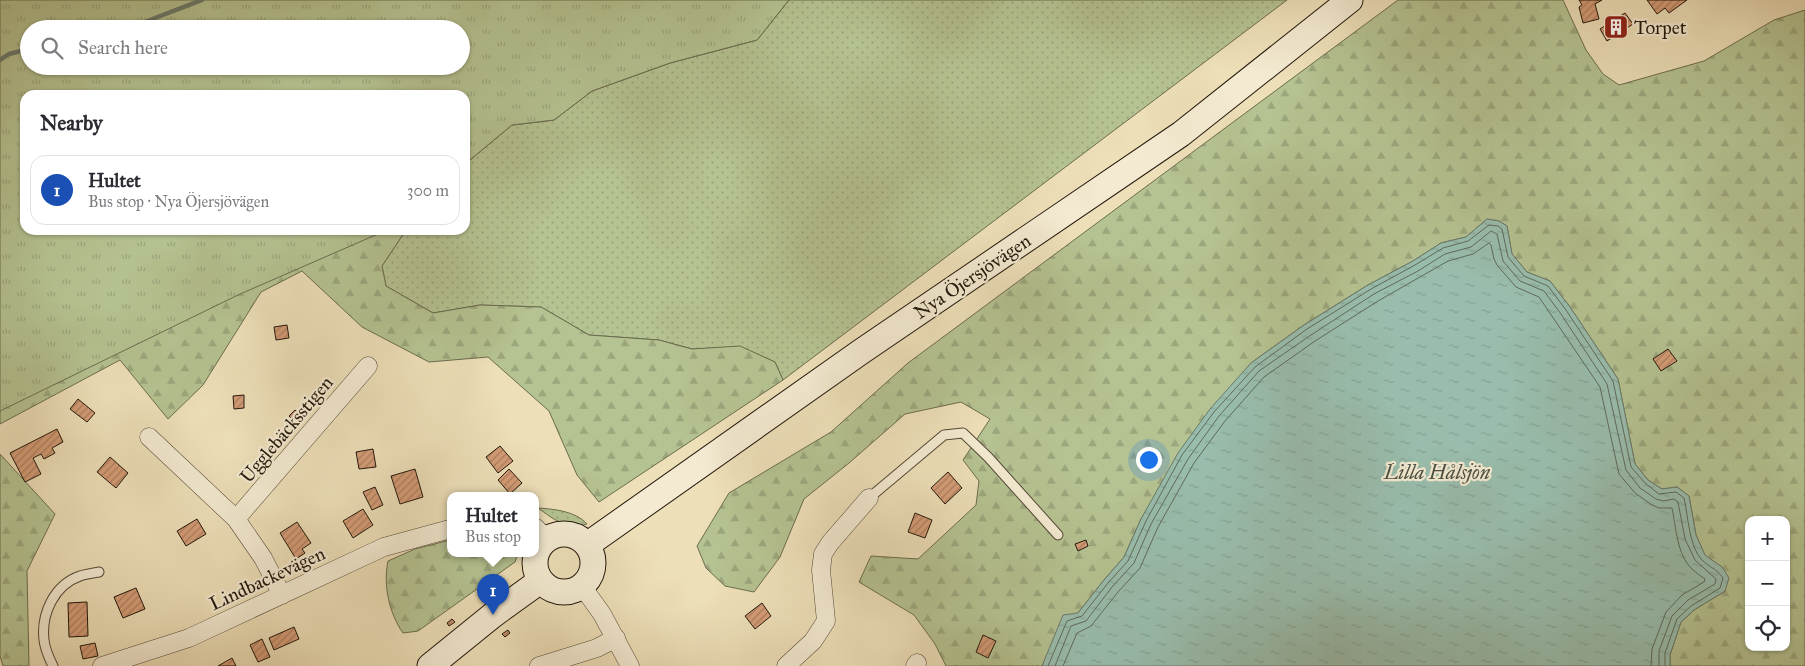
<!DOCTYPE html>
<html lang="en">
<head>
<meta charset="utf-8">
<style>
  body { margin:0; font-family:"IM FELL Great Primer",serif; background:#f2f2f3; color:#2b2b33 }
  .controls { position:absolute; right:15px; bottom:15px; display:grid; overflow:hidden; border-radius:10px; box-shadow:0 1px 4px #0004 }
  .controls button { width:45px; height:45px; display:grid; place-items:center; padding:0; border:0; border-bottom:1px solid #e1e1e2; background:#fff; color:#2b2b33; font:25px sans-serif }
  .you { position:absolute; left:1148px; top:459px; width:18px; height:18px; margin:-12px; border:4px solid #fff; border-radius:50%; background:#1a73e8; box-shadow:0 0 0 8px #1a73e833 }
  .badge { display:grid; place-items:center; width:32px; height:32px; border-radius:50%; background:#2563eb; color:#fff; font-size:16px; font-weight:700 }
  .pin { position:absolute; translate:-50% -41px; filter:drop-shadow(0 1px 2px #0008) }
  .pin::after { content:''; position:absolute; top:26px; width:18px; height:15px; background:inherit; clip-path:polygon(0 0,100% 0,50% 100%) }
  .popup { position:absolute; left:447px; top:492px; width:92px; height:65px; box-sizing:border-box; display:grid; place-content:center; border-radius:10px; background:#fff; filter:drop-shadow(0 1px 4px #0005); font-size:16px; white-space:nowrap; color:#7c7c81 }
  .popup b { font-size:19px; color:#2b2b33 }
  .popup::after { content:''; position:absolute; left:50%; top:100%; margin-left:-10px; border:10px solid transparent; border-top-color:#fff }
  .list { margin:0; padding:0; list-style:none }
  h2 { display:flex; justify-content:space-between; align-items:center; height:65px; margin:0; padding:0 20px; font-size:21px }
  h2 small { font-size:16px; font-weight:400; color:#7c7c81 }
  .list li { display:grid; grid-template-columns:32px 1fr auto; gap:15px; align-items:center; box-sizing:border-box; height:70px; margin:0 10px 10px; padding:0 10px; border:1px solid #e1e1e2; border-radius:15px }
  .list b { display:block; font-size:19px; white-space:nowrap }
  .list p { margin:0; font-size:16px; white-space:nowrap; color:#7c7c81 }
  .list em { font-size:16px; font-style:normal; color:#7c7c81 }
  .icon { flex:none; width:28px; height:28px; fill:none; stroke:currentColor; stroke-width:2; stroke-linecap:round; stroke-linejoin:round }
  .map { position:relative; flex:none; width:1805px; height:666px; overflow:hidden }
  .search { position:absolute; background:#fff; box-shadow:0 1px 4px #0004; left:20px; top:20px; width:450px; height:55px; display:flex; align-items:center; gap:12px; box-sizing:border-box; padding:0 18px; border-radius:28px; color:#7c7c81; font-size:19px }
  .panel { position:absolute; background:#fff; box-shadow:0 1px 4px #0004; left:20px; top:90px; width:450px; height:145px; border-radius:15px }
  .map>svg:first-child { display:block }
</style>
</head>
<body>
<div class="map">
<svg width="1805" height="666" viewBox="0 0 1805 666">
  <defs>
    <pattern id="grass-dots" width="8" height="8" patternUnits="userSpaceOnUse" patternTransform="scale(1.25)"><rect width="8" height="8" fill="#b5c291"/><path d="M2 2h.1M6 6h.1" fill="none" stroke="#9ba67c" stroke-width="1.8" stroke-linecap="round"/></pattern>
    <pattern id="forest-firs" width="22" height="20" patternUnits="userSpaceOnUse" patternTransform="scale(1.25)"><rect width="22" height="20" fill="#b5c291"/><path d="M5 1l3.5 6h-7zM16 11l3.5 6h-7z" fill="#9ba67c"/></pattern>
    <pattern id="park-tufts" width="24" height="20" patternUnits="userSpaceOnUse" patternTransform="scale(1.25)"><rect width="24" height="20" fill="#b5c291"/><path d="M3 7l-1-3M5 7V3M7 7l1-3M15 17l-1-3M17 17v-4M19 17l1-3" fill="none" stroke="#9ba67c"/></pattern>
    <pattern id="water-ripples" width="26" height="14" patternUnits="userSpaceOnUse" patternTransform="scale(1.25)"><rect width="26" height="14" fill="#99bdad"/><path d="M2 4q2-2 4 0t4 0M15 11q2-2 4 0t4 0" fill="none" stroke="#84a294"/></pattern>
    <pattern id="building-hatch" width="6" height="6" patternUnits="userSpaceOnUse" patternTransform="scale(1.25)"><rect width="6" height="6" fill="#d49c76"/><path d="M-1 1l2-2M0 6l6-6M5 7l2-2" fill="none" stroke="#ac7e5f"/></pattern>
  </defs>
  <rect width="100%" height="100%" fill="#eddfb8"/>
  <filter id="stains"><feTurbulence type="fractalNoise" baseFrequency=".004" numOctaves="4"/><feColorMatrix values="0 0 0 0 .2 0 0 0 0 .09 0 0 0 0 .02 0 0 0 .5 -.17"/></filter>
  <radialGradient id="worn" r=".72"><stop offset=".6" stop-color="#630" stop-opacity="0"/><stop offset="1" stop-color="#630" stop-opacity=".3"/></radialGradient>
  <path fill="url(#grass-dots)" stroke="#6b6c4e" d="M789 0H1287L783 380 775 362 740 347 692 349 659 340 589 335 541 307 480 305 433 313 386 286 382 266 406 230H465V164L512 125 554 120 592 91 670 63 757 40Z
    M538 508C553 509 576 511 587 524 567 530 553 519 538 508Z"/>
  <path fill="url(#forest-firs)" stroke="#6b6c4e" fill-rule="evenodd" d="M0 0H789L757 40 670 63 592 91 554 120 512 125 465 164V95H25V230H406L382 266 386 286 433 313 480 305 541 307 589 335 659 340 692 349 740 346 775 362 783 380 599 502 577 475 549 411 488 357 429 362 362 327 302 271 261 292 203 385 168 419 120 360 0 424ZM29 29H461V66H29Z
    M1398 0H1563L1586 50 1603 74 1619 85 1704 61 1774 20 1805 10V666H1670V655L1681 622 1694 610 1725 591 1722 567 1705 556 1696 535 1689 496 1677 487 1662 489 1648 480 1635 464 1618 379 1570 307 1550 281 1527 272 1512 254 1507 226 1499 221 1487 219 1466 237 1441 243 1413 261 1368 285 1304 325 1251 363 1159 489 1141 519 1124 557 1104 580 1051 647 1042 666H946L935 644 914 615 859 582 871 556 918 559 976 505 979 481 963 460 990 419 961 402 905 414 849 463 804 499 780 557 754 592 725 586 706 568 697 546 729 493 831 432 908 363ZM1749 520H1786V647H1749Z
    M0 454 55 514 27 571 29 666H3L0 656Z
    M450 540V554H518L515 562 418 631 403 633C389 613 383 585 388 561L415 549Z"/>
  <path fill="url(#park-tufts)" stroke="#6b6c4e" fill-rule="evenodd" d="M0 0H789L757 40 670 63 592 91 554 120 512 125 465 164V95H25V230H387L238 295 0 411ZM29 29H461V66H29Z"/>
  <path fill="url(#water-ripples)" stroke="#697a6c" d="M1487 219 1499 221 1507 226 1512 254 1527 272 1550 281 1570 307 1618 379 1635 464 1648 480 1662 489 1677 487 1689 496 1696 535 1705 555 1722 567 1729 578 1725 591 1694 610 1681 622 1670 655V666H1042L1063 615 1078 613 1104 580 1124 557 1141 519 1178 453 1210 409 1251 363 1304 325 1368 285 1413 261 1441 243 1466 237Z"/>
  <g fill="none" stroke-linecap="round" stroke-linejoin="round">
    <path stroke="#5d6a5c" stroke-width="1" d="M1048 666 1067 621 1082 616 1108 583 1128 561 1146 521 1182 455 1214 412 1255 367 1307 329 1371 289 1415 265 1443 248 1468 241 1489 225 1498 226 1502 229 1508 257 1524 276 1548 286 1566 310 1613 381 1631 467 1645 483 1659 494 1676 492 1684 498C1688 515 1689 547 1702 560 1709 567 1717 569 1723 578L1720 588 1691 606 1677 619 1665 653V666
      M1055 666 1071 626 1086 621 1112 587 1134 563 1151 524 1188 459 1219 416 1259 371 1311 335 1374 294 1418 271 1445 254 1471 247 1491 231 1497 234 1503 261 1520 281 1544 291 1561 314 1607 384 1626 470 1640 488 1656 499 1663 501 1674 499 1678 502 1685 539 1695 560 1716 579 1715 584 1688 600 1672 616 1659 651V666
      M1063 666 1077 633 1091 626 1118 592 1140 568 1158 527 1194 463 1225 421 1264 377 1315 341 1378 301 1448 261 1473 254 1489 243 1491 245 1494 259 1497 265 1516 287 1539 297 1600 387 1619 474 1635 493 1652 505 1659 508H1672C1676 527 1677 555 1692 569 1696 573 1701 576 1705 579L1704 582 1682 595 1666 612 1652 649 1651 666"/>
    <path stroke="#697a6c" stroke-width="4.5" d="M118 29 137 25 202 0
      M0 60 9 54 29 49"/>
  </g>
  <path fill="url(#building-hatch)" stroke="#21160b" d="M1579 0H1602L1595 4 1599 19 1583 23 1579 7 1582 5Z
    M1647 0H1687L1669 13 1665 8 1657 14Z
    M1625 13 1633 24 1607 41 1600 29Z
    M287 325 289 338 276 340 274 327Z
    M1668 349 1677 361 1661 371 1653 359Z
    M244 395V408L234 409 233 396Z
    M78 399 95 413 87 422 70 409Z
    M295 410 304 418 298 425 289 416Z
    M57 429 63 442 52 448 55 453 44 459 41 454 33 458 41 474 25 482 10 453Z
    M500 446 513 461 498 473 486 457Z
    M373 449 376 467 359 469 356 452Z
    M110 457 128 473 116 488 97 472Z
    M415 469 423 497 400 504 391 476Z
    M509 469 522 483 510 494 498 480Z
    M948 472 962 488 945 504 931 488Z
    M375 487 383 505 372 510 363 492Z
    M363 509 373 525 353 538 343 521Z
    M915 513 932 520 925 538 908 532Z
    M197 519 206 534 186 546 177 531Z
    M297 522 311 543 302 549 305 553 296 559 280 533Z
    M1086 540 1088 546 1078 551 1075 544Z
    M136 588 145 609 123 618 114 597Z
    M87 602 88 636 69 637 68 603Z
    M762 603 771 616 755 629 745 616Z
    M452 619 455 622 449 626 447 623Z
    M294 627 299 639 274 650 269 638Z
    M508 630 510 633 505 637 502 634Z
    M983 635 996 641 988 658 976 652Z
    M262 639 270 657 258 662 250 645Z
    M95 643 98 656 83 659 80 646Z
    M232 658 236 666H218Z"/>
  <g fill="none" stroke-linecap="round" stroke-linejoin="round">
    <defs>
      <path id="lane" d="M869 498 944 435 963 433 988 457 1058 535
        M53 666C49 658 45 649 44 640 41 614 54 585 80 576 86 574 93 573 99 572"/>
      <path id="street" d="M149 437 236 519 263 558 282 595
        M236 519 368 366
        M536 528 546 539
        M582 586 602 614 630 666
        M102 666 189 638 384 547 450 529
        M539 666 597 648 616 638
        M786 666 813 641 826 621 821 570 823 554 830 543 869 498
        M915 666 917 663"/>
      <path id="secondary" d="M535 563a29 29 0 1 1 58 0a29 29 0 1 1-58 0Z
        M587 545 862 351 1181 134 1350 0
        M430 666 493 615 540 581"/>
    </defs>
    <use href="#lane" stroke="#544836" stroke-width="11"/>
    <use href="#street" stroke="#544836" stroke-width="19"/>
    <use href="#secondary" stroke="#21160b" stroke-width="27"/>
    <use href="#lane" stroke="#f3ead1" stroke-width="9"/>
    <use href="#street" stroke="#f3ead1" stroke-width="18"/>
    <use href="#secondary" stroke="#f3ead1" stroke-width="25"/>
  </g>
  <defs>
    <symbol id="building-square" viewBox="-11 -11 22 22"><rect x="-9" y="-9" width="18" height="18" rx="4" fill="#8f2418" stroke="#f3ead1"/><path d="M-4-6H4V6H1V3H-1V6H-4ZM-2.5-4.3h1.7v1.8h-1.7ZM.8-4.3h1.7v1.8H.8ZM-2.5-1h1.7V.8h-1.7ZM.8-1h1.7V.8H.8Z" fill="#fff"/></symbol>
  </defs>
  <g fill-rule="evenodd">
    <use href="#building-square" x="1602" y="13" width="28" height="28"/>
  </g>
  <g text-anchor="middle" stroke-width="4.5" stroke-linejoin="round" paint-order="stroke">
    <g font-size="19" fill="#21160b" stroke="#f3ead1" text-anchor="start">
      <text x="1634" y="34">Torpet</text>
    </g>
    <g font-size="19" fill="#21160b" stroke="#f3ead1">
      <text transform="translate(972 276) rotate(-34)" y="7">Nya Öjersjövägen</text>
      <text transform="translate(286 429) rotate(-50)" y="7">Ugglebäcksstigen</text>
      <text transform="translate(267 578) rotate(-25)" y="7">Lindbackevägen</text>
    </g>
    <g font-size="20" font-style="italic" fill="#4b5044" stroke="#f3ead1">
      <text x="1437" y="479">Lilla Hålsjön</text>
    </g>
  </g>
  <rect width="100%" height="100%" filter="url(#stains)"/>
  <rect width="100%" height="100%" fill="url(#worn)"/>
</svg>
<div class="controls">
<button>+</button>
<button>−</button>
<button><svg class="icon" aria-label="locate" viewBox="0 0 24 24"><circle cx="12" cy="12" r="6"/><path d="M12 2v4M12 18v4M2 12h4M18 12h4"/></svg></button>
</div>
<div class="you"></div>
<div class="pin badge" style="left:493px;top:615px;background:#1a4fb4">1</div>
<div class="popup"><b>Hultet</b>Bus stop</div>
<div class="search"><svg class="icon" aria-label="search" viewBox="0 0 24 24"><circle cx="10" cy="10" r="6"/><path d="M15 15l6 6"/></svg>Search here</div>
<section class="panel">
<h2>Nearby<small></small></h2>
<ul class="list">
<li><span class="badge" style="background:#1a4fb4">1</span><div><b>Hultet</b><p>Bus stop · Nya Öjersjövägen</p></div><em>300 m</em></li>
</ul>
</section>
</div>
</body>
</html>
